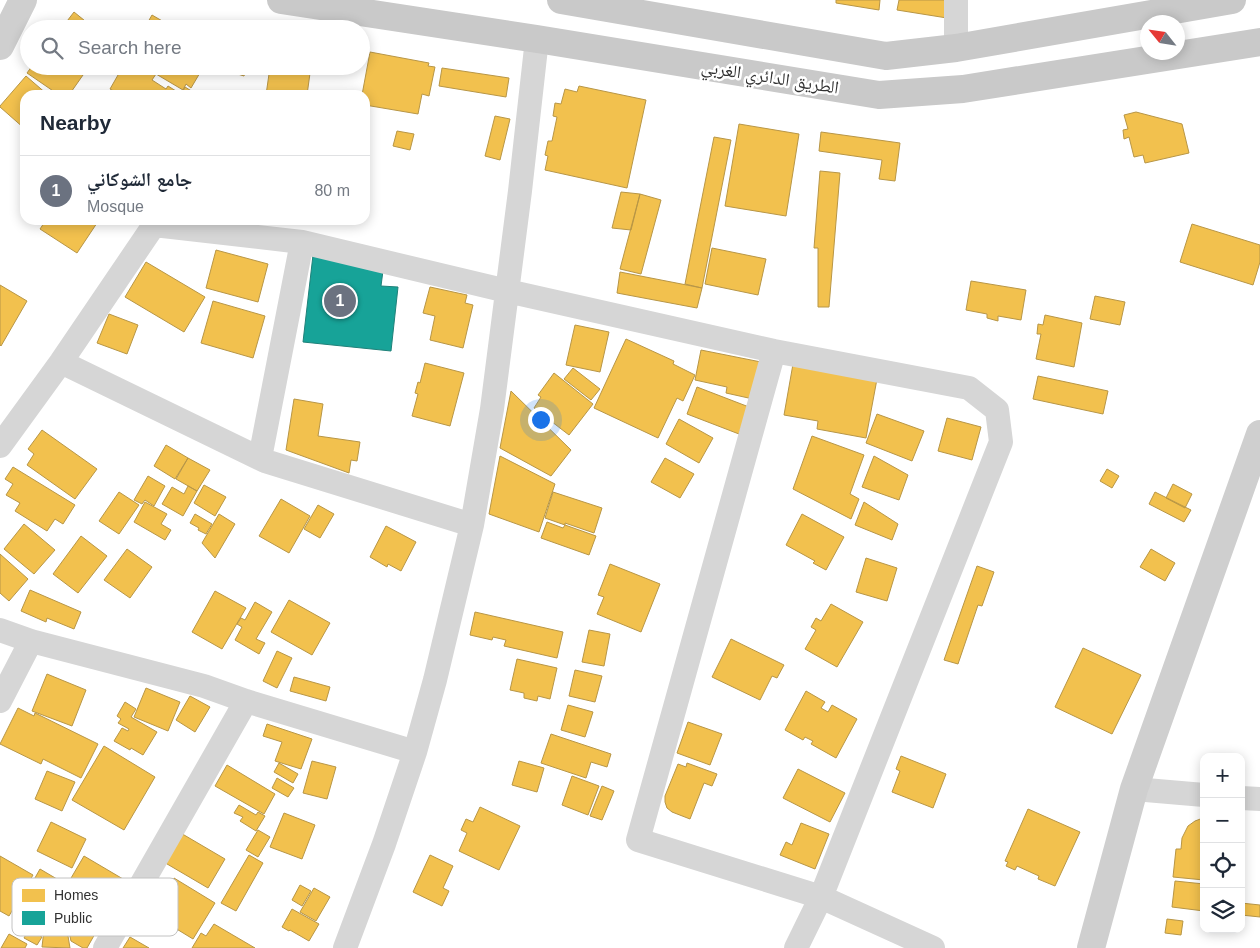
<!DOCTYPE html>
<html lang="en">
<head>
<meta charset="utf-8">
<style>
  body { margin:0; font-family:Arial,"Noto Naskh Arabic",sans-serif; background:#f6f6f7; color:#1f2937 }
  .controls { position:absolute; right:15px; bottom:15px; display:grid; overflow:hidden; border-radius:10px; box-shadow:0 2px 12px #0003 }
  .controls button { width:45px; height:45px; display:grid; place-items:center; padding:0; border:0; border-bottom:1px solid #e0e1e3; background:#fff; color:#1f2937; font:25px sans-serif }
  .compass { position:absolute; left:1140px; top:15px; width:45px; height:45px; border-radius:50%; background:#fff; box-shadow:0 2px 12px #0003; rotate:300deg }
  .you { position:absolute; left:540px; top:419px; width:18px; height:18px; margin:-12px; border:4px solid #fff; border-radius:50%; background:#1a73e8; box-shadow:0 0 0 8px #1a73e833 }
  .badge { display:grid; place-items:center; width:32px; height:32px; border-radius:50%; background:#7a7a7a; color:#fff; font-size:16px; font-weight:700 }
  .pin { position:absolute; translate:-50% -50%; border:2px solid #fff; box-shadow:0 1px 5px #0006 }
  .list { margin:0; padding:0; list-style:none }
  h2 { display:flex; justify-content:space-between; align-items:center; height:65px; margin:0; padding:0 20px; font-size:21px }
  h2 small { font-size:16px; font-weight:400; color:#747a83 }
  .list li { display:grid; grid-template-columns:32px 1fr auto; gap:15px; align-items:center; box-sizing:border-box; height:70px; padding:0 20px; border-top:1px solid #e0e1e3 }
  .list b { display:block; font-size:19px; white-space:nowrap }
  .list p { margin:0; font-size:16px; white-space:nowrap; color:#747a83 }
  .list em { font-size:16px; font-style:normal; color:#747a83 }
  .icon { flex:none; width:28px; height:28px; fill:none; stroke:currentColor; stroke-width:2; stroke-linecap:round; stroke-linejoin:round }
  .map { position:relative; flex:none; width:1260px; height:948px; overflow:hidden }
  .search { position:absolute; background:#fff; box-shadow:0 2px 12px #0003; left:20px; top:20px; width:350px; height:55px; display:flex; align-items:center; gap:12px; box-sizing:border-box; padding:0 18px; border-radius:28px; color:#747a83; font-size:19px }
  .panel { position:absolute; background:#fff; box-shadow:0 2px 12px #0003; left:20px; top:90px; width:350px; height:135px; border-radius:15px }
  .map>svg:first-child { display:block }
</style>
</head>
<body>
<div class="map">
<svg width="1260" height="948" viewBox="0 0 1260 948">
  <rect width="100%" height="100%" fill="#fff"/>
  <path fill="#f2c14e" stroke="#b89646" d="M836 0H880L879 10 836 3Z
    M899 0H946L947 18 897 10Z
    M74 12 95 29H61Z
    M152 15 176 29H144Z
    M370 52 429 63 428 66 435 67 429 96 422 94 418 114 365 105V95H362Z
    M32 66H71L83 75 69 95H59L27 73Z
    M122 66H204L191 88 186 84 183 90 156 74 152 80 166 89 168 86 176 91 174 95H121L110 89 118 75 117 74Z
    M226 66H247L244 76 225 70Z
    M267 66H311L307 95H266L269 74 266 73Z
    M442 68 509 78 506 97 439 86Z
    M26 76 48 95H25V129L0 107V106Z
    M579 86 646 100 627 188 545 170 548 156 545 155 548 141H552L557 117 553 116 555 103 561 104 565 89 577 92Z
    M185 87 198 95H181Z
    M1136 112 1182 124 1189 153 1145 163 1143 155 1134 157 1129 137 1124 139 1123 130 1128 129 1124 115Z
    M495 116 510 119 500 160 485 156Z
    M739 124 799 134 786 216 725 206Z
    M397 131 414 134 410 150 393 146Z
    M821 132 900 143 895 181 879 179 882 160 819 151Z
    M714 137 731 140 702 288 685 284Z
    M820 171 840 173 829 307H818V248H814Z
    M621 192 640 194 631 230 612 228Z
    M640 194 661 200 641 274 620 269Z
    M46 220H99L77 253 40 229Z
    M1192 224 1260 245V262L1253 285 1180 262Z
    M712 248 766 259 758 295 705 284Z
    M216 250 268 264 258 302 206 288Z
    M146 262 205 297 184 332 125 297Z
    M620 272 702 288 697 308 617 293Z
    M971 281 1026 290 1021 320 998 316V321L987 318V314L966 310Z
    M0 285 27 301 1 346 0 345Z
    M430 287 467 295 465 303 473 305 463 348 430 340 435 316 423 313Z
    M1095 296 1125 302 1120 325 1090 319Z
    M213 301 265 316 253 358 201 343Z
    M109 314 138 325 127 354 97 343Z
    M1045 315 1082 323 1074 367 1036 359 1041 334H1037L1038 324 1043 325Z
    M575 325 609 332 600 372 566 365Z
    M626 339 674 361 673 364 695 375 683 401 677 398 658 438 594 408Z
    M701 350 761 362 753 399 726 393 727 387 695 380Z
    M425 363 464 373 450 426 412 416 418 394 415 393 418 382 420 383Z
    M793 364 877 379 866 438 817 429 818 421 784 415Z
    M573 368 600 389 591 400 564 379Z
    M554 373 593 404 569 435 534 408 541 397 538 395Z
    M1038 376 1108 391 1103 414 1033 399Z
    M697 387 749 407 739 434 687 414Z
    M511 391 571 450 551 476 500 448Z
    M294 399 323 404 318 436 360 442 357 461 351 460 349 473 286 450Z
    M877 414 924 431 912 461 866 443Z
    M947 418 981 427 972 460 938 451Z
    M679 419 713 438 699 463 666 444Z
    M42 430 97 469 75 499 27 465 34 454 28 449Z
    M812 436 864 455 850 494 859 499 851 519 793 489Z
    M166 445 188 458 175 479 154 466Z
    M500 456 555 484 539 532 489 514Z
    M874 456 908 475 899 500 862 487Z
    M188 458 210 470 197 491 176 479Z
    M665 458 694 474 680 498 651 482Z
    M13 467 75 505 63 524 55 519 47 531 15 511 20 503 6 495 13 484 5 479Z
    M1107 469 1119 476 1112 488 1100 481Z
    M148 476 165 486 154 506 145 500 142 504 134 500Z
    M1173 484 1192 494 1185 508 1166 498Z
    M204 485 226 497 215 516 194 503Z
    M188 486 197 491 183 516 162 504 172 487 184 494Z
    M119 492 139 505 119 534 99 521Z
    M553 492 602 508 594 533 565 523V525L545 518Z
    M1155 492 1191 510 1184 522 1149 504Z
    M281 499 310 516 289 553 259 536Z
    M145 502 167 514 161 524 171 530 165 540 134 522Z
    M864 502 898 524 892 540 855 525Z
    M318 505 334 514 320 538 304 529Z
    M195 514 212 524 206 534 198 530 199 528 190 523Z
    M219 514 235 524 215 558 202 543Z
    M802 514 844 537 826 570 813 563 815 561 786 545Z
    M547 522 563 528 565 525 596 536 589 555 541 538Z
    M24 524 55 550 34 574 4 549Z
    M386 526 416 542 401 571 388 564 387 567 370 557Z
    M81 536 107 556 78 593 53 574Z
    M127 549 152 567 130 598 104 580Z
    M1151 549 1175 563 1165 581 1140 567Z
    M0 554 28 579 9 601 0 593Z
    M866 558 897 568 887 601 856 592Z
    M610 564 660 584 641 632 597 614 604 597 598 595Z
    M977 566 994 572 982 606 978 605 958 664 944 660Z
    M30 590 81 612 74 629 47 618 46 622 21 611Z
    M215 591 246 608 222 649 192 632Z
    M289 600 330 623 312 655 271 632Z
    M255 602 272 612 256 639 265 643 259 654 235 640 242 627 237 624 241 618 245 620Z
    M831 604 863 622 837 667 805 649 816 630 811 627 816 618 821 621Z
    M475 612 563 632 557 658 504 646 506 640 493 637 492 640 470 635Z
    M589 630 610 634 604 666 582 662Z
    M731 639 784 665 777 678 772 676 760 700 712 677Z
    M1083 648 1141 675 1112 734 1055 707Z
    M277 651 292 658 277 688 263 681Z
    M517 659 557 668 550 699 538 696 537 701 524 698V693L510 690Z
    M575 670 602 676 595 702 569 696Z
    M47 674 86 690 72 726 32 711Z
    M294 677 330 687 326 701 290 691Z
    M146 688 180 702 168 731 134 717Z
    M806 691 825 702 821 708 828 712 832 705 857 719 836 758 811 744 813 741 805 737 803 740 785 730Z
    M190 696 210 707 195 732 176 720Z
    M125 702 136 709 131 717 157 732 143 755 131 748 130 750 114 741 122 728 128 731 129 729 118 723 121 719 117 716Z
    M568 705 593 712 585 737 561 730Z
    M18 708 34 716 35 713 98 744 81 778 43 759 41 764 0 744Z
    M688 722 722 734 710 765 677 753Z
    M267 724 312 739 301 769 275 761 282 742 263 736Z
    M551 734 611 754 607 767 591 762 586 778 541 763Z
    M104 746 155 777 124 830 72 800Z
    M901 756 946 774 933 808 892 792 900 771 896 769Z
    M312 761 336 767 327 799 303 793Z
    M519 761 544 768 537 792 512 785Z
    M279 763 298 774 293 783 274 772Z
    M687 763 717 774 712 786 704 783 690 819 672 812 667 808 665 802V796L678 764 686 767Z
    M227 765 275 794 264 814 215 786Z
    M798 769 845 793 830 822 783 798Z
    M47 771 75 782 62 811 35 799Z
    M572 776 599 786 588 815 562 805Z
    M277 778 294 788 288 797 272 788Z
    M602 786 614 791 602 820 590 816Z
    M239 805 256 815 258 812 265 816 256 831 240 821 243 817 234 813Z
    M480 807 520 826 499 870 459 851 467 833 461 830 466 819 473 822Z
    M1028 809 1080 832 1055 886 1038 879 1039 876 1017 866 1015 870 1006 866 1008 862 1005 861Z
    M284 813 315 825 302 859 270 847Z
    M1203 818H1204V880L1173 877 1176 849H1181L1182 838 1188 826 1195 821Z
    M51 822 86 839 72 868 37 851Z
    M801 823 829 834 815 869 780 855 786 842 792 845Z
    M258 830 270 837 258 857 246 850Z
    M179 832 225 859 208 888 162 861Z
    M249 855 263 863 236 911 221 903Z
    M430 855 453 866 443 888 449 891 442 906 413 892Z
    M0 856 33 875 9 916 0 911Z
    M84 856 123 879 104 913 64 890Z
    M40 869 62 882 49 904 27 892Z
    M174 878 215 903 193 939 152 914Z
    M1175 881 1204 884V911L1172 907Z
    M300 885 311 891 302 906 292 900Z
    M314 888 330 897 316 921 300 912Z
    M70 896 105 916 87 948H83L71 941 65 915 67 911 63 909Z
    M1241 903 1260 905V917L1241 915Z
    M292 909 319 924 309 941 290 930 289 931 282 927Z
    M1167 919 1183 921 1181 935 1165 933Z
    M45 921 66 924 70 948 42 947Z
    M214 924 255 948H192L201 933 206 936Z
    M29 929 42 937 37 945 24 938Z
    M9 934 27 944 25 948H1Z
    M130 937 149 948H123Z"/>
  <path fill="#17a398" stroke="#1f8179" d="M313 255 384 263 381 286 398 287 391 351 303 342Z"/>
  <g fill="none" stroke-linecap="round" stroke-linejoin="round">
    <path stroke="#d6d6d6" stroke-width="24" d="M956 0V48
      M774 351 638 840 821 897 933 948
      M61 362 265 461 472 525
      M0 446 61 362 154 225 302 242 507 291 774 351 969 388 997 410 1001 442 821 897 796 948
      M260 458 302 242
      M0 630 31 641 204 686 246 701 415 752
      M0 701 31 641
      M1134 789 1204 795
      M1241 798 1260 799
      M105 948 246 701
      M345 948 384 844 415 752 435 680 472 525 492 409 520 191 537 39"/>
    <path stroke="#cfcfcf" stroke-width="28" d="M0 46 23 0
      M1091 948 1134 789 1260 434"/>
    <path stroke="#c9c9c9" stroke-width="28" d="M281 0 537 39 879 95 963 89 1260 42
      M561 0 886 56 956 48 1232 0"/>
  </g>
  <g text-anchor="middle" stroke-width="5" stroke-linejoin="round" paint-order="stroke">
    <g font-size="18" fill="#323232" stroke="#fff">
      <text transform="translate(770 77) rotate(9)" y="6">الطريق الدائري الغربي</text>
    </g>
  </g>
  <rect x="12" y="878" width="166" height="58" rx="8" fill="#fff" stroke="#c2c2c2" stroke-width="1"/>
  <rect x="22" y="889" width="23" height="13" fill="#f2c14e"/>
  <rect x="22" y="911" width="23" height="14" fill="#17a398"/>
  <g font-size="14" fill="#323232">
    <text x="54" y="900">Homes</text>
    <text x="54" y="923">Public</text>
  </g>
</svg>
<div class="controls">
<button>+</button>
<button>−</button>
<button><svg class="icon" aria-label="locate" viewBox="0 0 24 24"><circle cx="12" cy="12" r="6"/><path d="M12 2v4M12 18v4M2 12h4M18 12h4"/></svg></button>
<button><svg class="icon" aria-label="layers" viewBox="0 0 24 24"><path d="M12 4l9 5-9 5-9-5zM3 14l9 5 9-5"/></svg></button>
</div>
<svg class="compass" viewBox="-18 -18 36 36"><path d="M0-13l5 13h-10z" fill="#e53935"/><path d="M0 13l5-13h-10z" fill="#747a83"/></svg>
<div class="you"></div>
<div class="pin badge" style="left:340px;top:301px;background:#6b7280">1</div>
<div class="search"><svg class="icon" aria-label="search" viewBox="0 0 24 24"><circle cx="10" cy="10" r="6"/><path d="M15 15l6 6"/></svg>Search here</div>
<section class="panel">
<h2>Nearby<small></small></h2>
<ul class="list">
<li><span class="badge" style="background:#6b7280">1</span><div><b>جامع الشوكاني</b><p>Mosque</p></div><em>80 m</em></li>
</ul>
</section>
</div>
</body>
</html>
